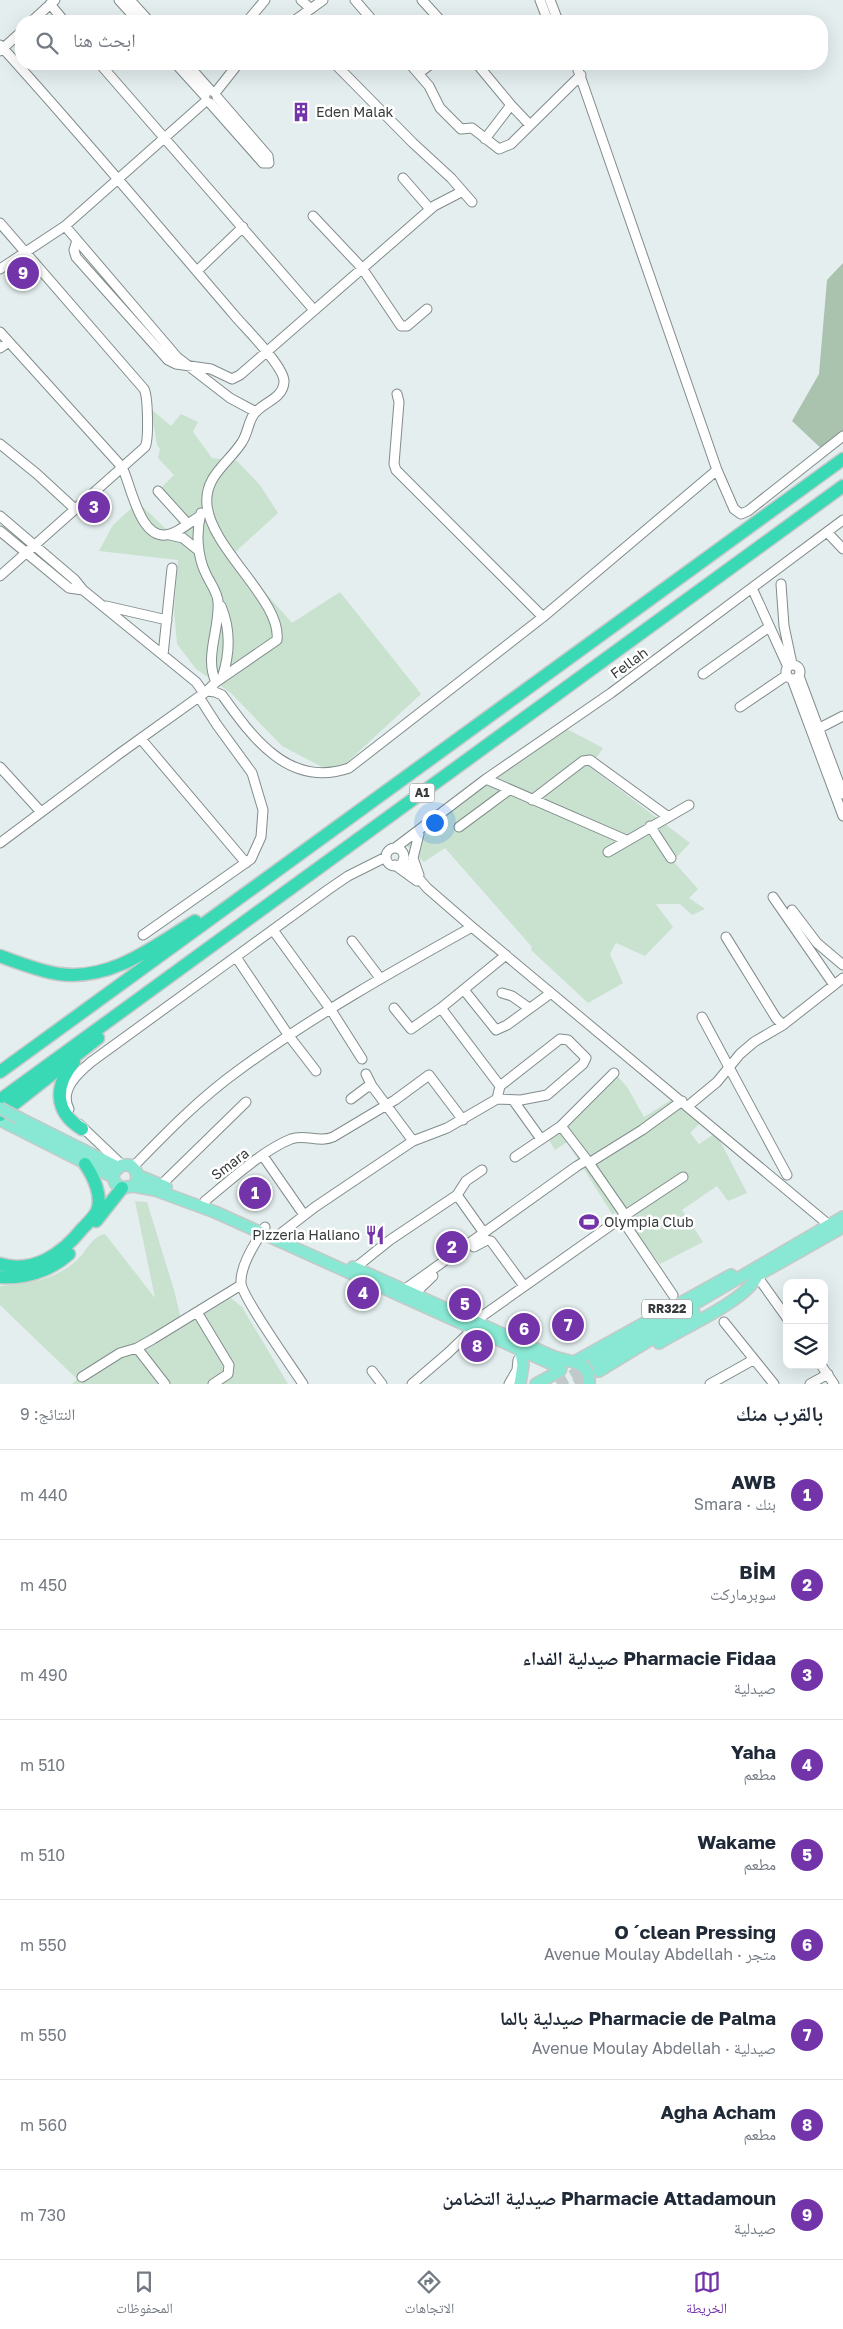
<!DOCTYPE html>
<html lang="ar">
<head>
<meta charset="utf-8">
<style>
  body { margin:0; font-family:"Golos Text","Noto Naskh Arabic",sans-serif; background:#f6f6f7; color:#1f2937; direction:rtl }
  .controls { position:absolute; right:15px; bottom:15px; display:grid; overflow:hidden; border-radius:10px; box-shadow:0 5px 20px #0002 }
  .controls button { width:45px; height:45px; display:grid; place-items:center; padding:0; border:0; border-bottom:1px solid #e0e1e3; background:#fff; color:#1f2937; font:25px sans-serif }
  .you { position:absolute; left:434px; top:822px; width:18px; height:18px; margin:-12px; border:4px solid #fff; border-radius:50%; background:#1a73e8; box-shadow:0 0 0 8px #1a73e833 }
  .badge { display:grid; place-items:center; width:32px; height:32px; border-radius:50%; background:#7334a9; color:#fff; font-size:16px; font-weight:700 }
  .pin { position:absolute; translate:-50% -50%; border:2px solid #fff; box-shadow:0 1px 5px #0006 }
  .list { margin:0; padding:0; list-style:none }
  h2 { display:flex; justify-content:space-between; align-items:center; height:65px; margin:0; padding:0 20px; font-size:21px }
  h2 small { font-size:16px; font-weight:400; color:#747a83 }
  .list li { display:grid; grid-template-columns:32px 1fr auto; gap:15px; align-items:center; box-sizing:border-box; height:90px; padding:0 20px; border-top:1px solid #e0e1e3 }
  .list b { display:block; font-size:19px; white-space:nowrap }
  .list p { margin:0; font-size:16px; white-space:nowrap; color:#747a83 }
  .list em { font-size:16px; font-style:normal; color:#747a83 }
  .icon { flex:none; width:28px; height:28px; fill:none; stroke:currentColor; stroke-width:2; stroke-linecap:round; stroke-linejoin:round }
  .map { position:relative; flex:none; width:843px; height:1384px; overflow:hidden; direction:ltr }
  .search { position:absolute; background:#fff; box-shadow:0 5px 20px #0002; left:15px; right:15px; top:15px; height:55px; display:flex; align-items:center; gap:12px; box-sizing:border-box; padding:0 18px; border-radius:20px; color:#747a83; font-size:19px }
  .sheet { height:875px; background:#fff }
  nav { display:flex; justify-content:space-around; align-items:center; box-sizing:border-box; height:70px; border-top:1px solid #e0e1e3; background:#fff; font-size:14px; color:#747a83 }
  nav a { display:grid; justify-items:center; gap:2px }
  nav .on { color:#7334a9 }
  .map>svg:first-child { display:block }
</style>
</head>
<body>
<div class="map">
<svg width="843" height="1384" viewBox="0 0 843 1384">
  <rect width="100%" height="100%" fill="#e4eeee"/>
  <path fill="#c9e2cf" d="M151 409 171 426 181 414 198 422 193 432 212 458 237 461 260 485 278 513 232 555 292 623 340 592 421 694 342 767H322L282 746 231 693 196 669 177 644 174 611 178 560 99 551 113 525 138 502 170 533 181 519 157 492 174 475 158 458 160 449 157 445Z
    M565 728 603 748 590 767 690 843 673 861 698 889 689 898 705 909 692 915 680 904H656L673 927 645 956 616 943 610 954 623 983 588 1003 531 950 532 947 445 848 424 862 403 842Z
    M611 1069 627 1087 644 1117 671 1100 700 1123 690 1133 699 1144 716 1133 747 1193 728 1201 717 1186 682 1210 703 1242 660 1264 619 1212 612 1214 567 1142 555 1150 544 1132 562 1121Z
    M135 1201 147 1202 174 1290 182 1323 198 1318 231 1298 242 1307 288 1384H72L77 1379 0 1305V1286C28 1284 55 1280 77 1260 87 1251 91 1237 105 1234L155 1298Z"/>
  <path fill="#a9c3af" d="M843 263V443L827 454 792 421 819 374 827 280Z"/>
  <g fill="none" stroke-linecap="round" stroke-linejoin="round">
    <path stroke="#c1caca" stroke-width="11" stroke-dasharray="11 5.5" stroke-linecap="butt" d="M557 1384 591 1364
      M575 1384 595 1373"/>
    <defs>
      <path id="minor" d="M119 0 138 21
        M130 0 149 21
        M301 0 311 9
        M355 0 373 21
        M422 0 441 21
        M540 0 548 21
        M550 0 558 21
        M50 4 64 21
        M250 18 265 0
        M32 21 55 0
        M294 21 323 0
        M0 45C80 133 157 225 235 316 245 328 285 367 284 382 283 399 263 402 254 414 248 422 248 433 242 442 229 463 204 476 207 505 211 549 282 601 277 640L216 682 207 691
        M0 51 21 32
        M100 64 314 310
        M176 64 205 96
        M187 64 211 91
        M335 64 413 143 451 178 472 202
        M410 64 429 86 440 108 461 129 472 128 499 149 511 144 581 75
        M477 64 511 105 485 139
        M576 64 717 470 734 509 741 514 748 511 843 436
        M419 73 431 64
        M215 93 238 64
        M210 103 263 163H269L268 156 217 97
        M511 105 530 125
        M403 178 430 209
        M313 216 362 268 401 326H407L427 309
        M0 223 144 389C148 396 149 440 145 447L0 576
        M65 226 177 357 230 398 256 412
        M77 240 74 250 76 257 168 360 176 364 211 369 232 379 240 375 434 206 461 192
        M0 269 65 226 206 101
        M197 271 243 227
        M0 332 122 467C131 484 140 544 170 534 181 531 191 521 200 516
        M0 348 9 342
        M397 394 399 402 394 464 396 470 543 617
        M0 444 37 474 75 509
        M158 491 187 523
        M201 513C196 532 197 556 206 574 210 583 218 593 218 602 220 629 204 657 216 682
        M0 516 75 580 83 590 196 682 204 693
        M0 531 69 588 83 590
        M827 532 843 549
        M170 535 183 538 199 551
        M781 584 784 626 792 664
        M752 588 788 667
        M106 606 167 620
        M221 606C231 630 230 654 222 678
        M163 655 172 568
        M786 672a7 7 0 1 1 14 0a7 7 0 1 1-14 0Z
        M703 674 769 627
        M799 676 843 794
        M792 679 843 816
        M740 707 787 675
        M814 731 843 716
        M141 739 246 863
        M0 767 41 812
        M486 779 626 840
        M532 800 583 761 590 760 667 816
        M650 826 671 858
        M459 827 509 790
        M0 843 119 754 207 691 215 692 222 695C252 737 289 789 349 768L543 617 717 470
        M395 848 486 779 611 693 843 520
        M386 857a9 9 0 1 1 18 0a9 9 0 1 1-18 0Z
        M608 852 689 805
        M403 860 427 888 472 927 829 1225
        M395 865 417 881
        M419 875 413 858 419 834
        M773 897 834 985
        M792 910 817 943 843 965
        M273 930 331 1010 362 1059
        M143 935 251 859 261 837 263 810 252 773 217 725 199 697
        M726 937 776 1018 783 1025 843 978
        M352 941 380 978
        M236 957 289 1036 316 1071
        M464 990 496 1030 507 1025 551 993
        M502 993 512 996 529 1008
        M394 1008 411 1029 441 1008
        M702 1017 787 1175
        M366 1074 372 1086
        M500 1086 441 1008 506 955
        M351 1099 367 1087 372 1086 413 1141
        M513 1100 541 1139
        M688 1106 717 1082 740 1054 754 1042 783 1025
        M69 1109C59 1090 78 1073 91 1062L329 889 348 876 386 857
        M79 1124 122 1165
        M561 1126 587 1160
        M263 1156 304 1215
        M515 1157 561 1126 614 1073
        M589 1163 625 1215
        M133 1167C167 1132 200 1098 239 1070 313 1016 393 971 472 927
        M161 1185 246 1102
        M457 1195 484 1233
        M205 1201C228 1182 263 1150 291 1139 305 1134 320 1143 333 1137L395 1100 429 1075 463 1120
        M265 1227C256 1242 240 1265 241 1283 242 1297 292 1367 303 1384
        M276 1240 280 1234 315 1207 413 1141 447 1128 497 1099 521 1100 547 1095 583 1064 586 1058 568 1040 560 1039 500 1086 497 1099
        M474 1247 487 1240 491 1241 524 1286
        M355 1268 390 1240 457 1195 466 1181 482 1170
        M757 1276 787 1318
        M401 1292 577 1166 587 1160 589 1163 642 1130 682 1101
        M673 1295 621 1218 683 1177
        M410 1298 433 1276
        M197 1312 229 1365 228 1374 213 1384
        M724 1322 774 1384
        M471 1324 621 1218
        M137 1348 165 1384
        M821 1365 834 1384
        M372 1371 382 1384
        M82 1377 120 1353 137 1348 153 1339 241 1285
        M412 1384 448 1353 472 1330
        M509 1384 517 1370 518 1360
        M710 1384 753 1360
        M810 1384 828 1374"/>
      <path id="major" d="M19 1118 117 1167
        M0 1120 113 1177 115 1183 122 1188 133 1186 155 1190 215 1212 561 1368
        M113 1173 122 1165H130L136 1171 137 1181
        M137 1175 166 1187
        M353 1267 554 1357C570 1362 591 1361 589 1384
        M760 1274 843 1227
        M659 1343C683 1328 747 1300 757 1276
        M574 1362 731 1275
        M595 1362 843 1217
        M599 1371 694 1313
        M520 1384 523 1365 521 1352
        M536 1384 560 1371"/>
      <path id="highway" d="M0 956C19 963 39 971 59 974 111 981 153 947 195 921
        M74 1062C54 1086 54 1112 82 1129
        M0 1072 843 459
        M0 1100 843 486
        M0 1115 98 1038
        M96 1221 122 1188
        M0 1264C33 1274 62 1254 82 1229 87 1224 94 1217 97 1211 103 1196 93 1176 85 1164
        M0 1277C25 1279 50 1271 69 1254"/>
    </defs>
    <use href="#minor" stroke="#828c8c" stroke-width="11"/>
    <use href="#major" stroke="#c7c8c8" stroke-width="14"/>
    <use href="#highway" stroke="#c7c8c8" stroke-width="15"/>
    <use href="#minor" stroke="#fff" stroke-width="9"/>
    <use href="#major" stroke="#88e8d3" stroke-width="11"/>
    <use href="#highway" stroke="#39d9b6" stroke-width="12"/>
    <defs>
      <path id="major-bridge" d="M0 1108 19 1118"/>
    </defs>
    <use href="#major-bridge" stroke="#c7c8c8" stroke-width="14" stroke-linecap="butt"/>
    <use href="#major-bridge" stroke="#88e8d3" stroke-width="11"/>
  </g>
  <defs>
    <symbol id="building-bare" viewBox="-9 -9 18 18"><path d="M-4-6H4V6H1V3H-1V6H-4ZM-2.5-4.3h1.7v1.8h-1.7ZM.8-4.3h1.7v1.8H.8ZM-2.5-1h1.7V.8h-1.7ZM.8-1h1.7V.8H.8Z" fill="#7334a9" stroke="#fff" stroke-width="2.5" paint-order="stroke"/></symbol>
    <symbol id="stadium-bare" viewBox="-9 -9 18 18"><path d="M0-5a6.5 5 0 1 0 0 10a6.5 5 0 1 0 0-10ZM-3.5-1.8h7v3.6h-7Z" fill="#7334a9" stroke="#fff" stroke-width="2.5" paint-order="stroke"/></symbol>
    <symbol id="restaurant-bare" viewBox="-9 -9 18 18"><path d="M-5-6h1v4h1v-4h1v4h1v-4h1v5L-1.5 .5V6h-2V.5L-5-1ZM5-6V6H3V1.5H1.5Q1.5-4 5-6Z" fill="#7334a9" stroke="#fff" stroke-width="2.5" paint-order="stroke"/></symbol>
  </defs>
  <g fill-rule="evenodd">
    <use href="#building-bare" x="287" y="98" width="28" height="28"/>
    <use href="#stadium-bare" x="575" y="1208" width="28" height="28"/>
    <use href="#restaurant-bare" x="361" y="1221" width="28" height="28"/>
  </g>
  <g text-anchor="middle" stroke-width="5" stroke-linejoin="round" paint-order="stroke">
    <g fill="#fff" stroke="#737676" stroke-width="1">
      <rect x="409.5" y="783.5" width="25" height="19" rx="4"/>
      <rect x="642" y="1299.5" width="50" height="19" rx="4"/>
    </g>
    <g font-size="12" font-weight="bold" fill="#373b3b">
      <text x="422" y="797">A1</text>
      <text x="667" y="1313">RR322</text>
    </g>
    <g font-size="14" fill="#373b3b" stroke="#fff" text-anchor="start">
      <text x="316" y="117">Eden Malak</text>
      <text x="604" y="1227">Olympia Club</text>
      <text x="360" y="1240" text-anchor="end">Pizzeria Haliano</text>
    </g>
    <g font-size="14" fill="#373b3b" stroke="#fff">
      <text transform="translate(629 663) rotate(-36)" y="5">Fellah</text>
      <text transform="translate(230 1164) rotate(-37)" y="5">Smara</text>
    </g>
  </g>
</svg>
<div class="controls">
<button><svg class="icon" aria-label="locate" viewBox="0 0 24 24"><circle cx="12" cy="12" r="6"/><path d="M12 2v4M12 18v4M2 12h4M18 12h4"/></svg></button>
<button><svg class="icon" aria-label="layers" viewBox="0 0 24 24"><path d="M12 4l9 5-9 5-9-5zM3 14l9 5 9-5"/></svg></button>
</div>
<div class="you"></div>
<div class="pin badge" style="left:255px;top:1193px">1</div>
<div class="pin badge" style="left:452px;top:1247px">2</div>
<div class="pin badge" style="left:94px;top:507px">3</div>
<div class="pin badge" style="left:363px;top:1293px">4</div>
<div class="pin badge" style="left:465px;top:1304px">5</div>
<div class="pin badge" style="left:524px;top:1329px">6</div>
<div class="pin badge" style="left:568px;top:1325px">7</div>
<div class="pin badge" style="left:477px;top:1346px">8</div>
<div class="pin badge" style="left:23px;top:273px">9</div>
<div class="search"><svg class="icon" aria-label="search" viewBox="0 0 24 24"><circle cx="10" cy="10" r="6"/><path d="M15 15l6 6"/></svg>ابحث هنا</div>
</div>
<section class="sheet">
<h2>بالقرب منك<small>النتائج: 9</small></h2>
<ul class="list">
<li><span class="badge">1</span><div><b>AWB</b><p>بنك · Smara</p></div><em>440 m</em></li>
<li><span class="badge">2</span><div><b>BİM</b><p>سوبرماركت</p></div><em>450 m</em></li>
<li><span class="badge">3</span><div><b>Pharmacie Fidaa صيدلية الفداء</b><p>صيدلية</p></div><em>490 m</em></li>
<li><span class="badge">4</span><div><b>Yaha</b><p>مطعم</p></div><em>510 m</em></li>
<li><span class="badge">5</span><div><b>Wakame</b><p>مطعم</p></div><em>510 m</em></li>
<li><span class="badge">6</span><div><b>O ´clean Pressing</b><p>متجر · Avenue Moulay Abdellah</p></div><em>550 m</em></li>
<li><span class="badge">7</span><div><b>Pharmacie de Palma صيدلية بالما</b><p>صيدلية · Avenue Moulay Abdellah</p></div><em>550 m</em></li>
<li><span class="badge">8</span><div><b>Agha Acham</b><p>مطعم</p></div><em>560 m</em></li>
<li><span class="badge">9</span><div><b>Pharmacie Attadamoun صيدلية التضامن</b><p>صيدلية</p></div><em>730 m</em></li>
</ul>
</section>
<nav>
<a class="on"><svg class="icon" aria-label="map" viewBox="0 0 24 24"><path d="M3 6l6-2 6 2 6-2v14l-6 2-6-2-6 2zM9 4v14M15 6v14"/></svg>الخريطة</a>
<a><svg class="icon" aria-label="directions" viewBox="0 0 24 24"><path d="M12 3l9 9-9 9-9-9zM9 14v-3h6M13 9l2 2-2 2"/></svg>الاتجاهات</a>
<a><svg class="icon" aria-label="saved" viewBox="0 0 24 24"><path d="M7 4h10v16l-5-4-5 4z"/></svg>المحفوظات</a>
</nav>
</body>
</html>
